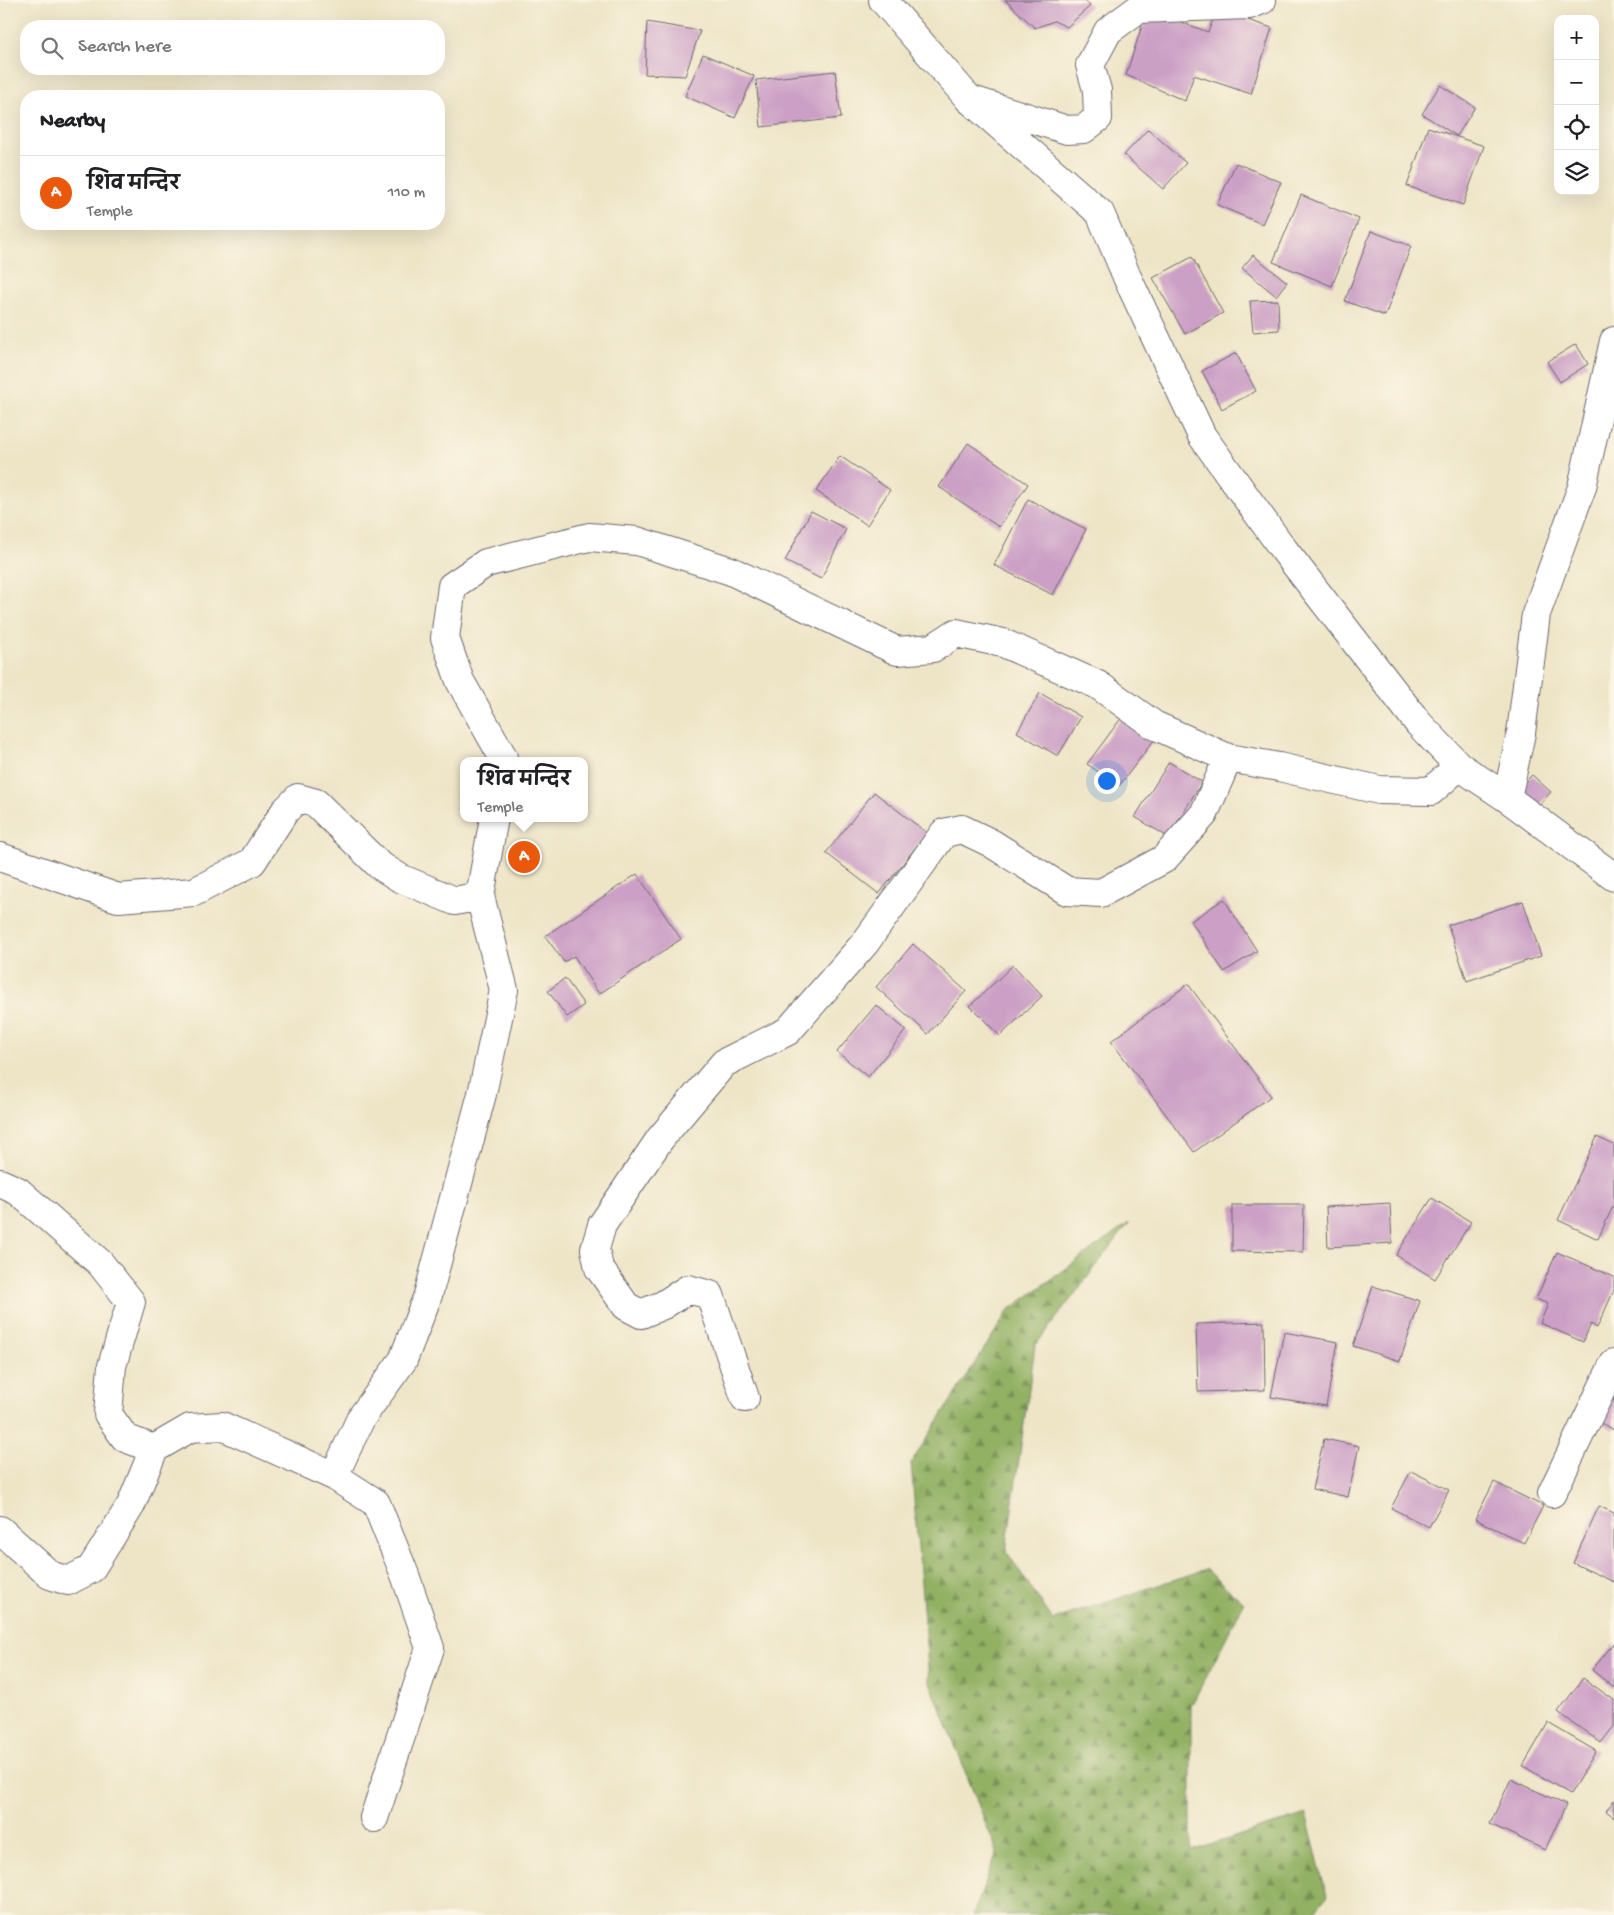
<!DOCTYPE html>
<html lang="en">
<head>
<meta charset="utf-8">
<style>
  body { margin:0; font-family:"Gochi Hand","Playpen Sans Deva",sans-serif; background:#f6f6f6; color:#202124 }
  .controls { position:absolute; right:15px; top:15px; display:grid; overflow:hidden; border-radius:10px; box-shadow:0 5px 20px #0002 }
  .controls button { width:45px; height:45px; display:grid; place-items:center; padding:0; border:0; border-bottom:1px solid #e0e0e0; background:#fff; color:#202124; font:25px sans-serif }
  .you { position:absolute; left:1106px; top:780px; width:18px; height:18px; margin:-12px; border:4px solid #fff; border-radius:50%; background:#1a73e8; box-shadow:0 0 0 8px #1a73e833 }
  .badge { display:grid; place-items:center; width:32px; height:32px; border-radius:50%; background:#ea580c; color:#fff; font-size:16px; font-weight:700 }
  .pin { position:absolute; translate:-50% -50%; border:2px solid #fff; box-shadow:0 1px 5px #0006 }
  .popup { position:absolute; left:460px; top:757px; width:128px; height:65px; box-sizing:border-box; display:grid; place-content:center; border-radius:10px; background:#fff; filter:drop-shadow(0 1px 4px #0005); font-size:16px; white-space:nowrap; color:#757577 }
  .popup b { font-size:19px; color:#202124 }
  .popup::after { content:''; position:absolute; left:50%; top:100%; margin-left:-10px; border:10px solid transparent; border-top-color:#fff }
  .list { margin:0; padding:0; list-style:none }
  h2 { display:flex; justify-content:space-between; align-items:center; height:65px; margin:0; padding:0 20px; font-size:21px }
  h2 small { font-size:16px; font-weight:400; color:#757577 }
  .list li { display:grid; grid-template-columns:32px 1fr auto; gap:15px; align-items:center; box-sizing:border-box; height:75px; padding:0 20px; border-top:1px solid #e0e0e0 }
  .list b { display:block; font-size:19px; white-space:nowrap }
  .list p { margin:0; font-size:16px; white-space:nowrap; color:#757577 }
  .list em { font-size:16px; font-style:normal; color:#757577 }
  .icon { flex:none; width:28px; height:28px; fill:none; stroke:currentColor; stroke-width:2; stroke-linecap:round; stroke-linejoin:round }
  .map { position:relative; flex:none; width:1614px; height:1915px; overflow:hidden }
  .search { position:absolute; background:#fff; box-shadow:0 5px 20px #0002; left:20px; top:20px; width:425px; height:55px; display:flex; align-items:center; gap:12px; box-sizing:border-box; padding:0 18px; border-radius:20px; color:#757577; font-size:19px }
  .panel { position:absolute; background:#fff; box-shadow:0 5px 20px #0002; left:20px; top:90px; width:425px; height:140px; border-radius:20px }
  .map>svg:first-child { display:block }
</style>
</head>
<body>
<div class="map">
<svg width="1614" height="1915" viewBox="0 0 1614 1915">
  <defs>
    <pattern id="forest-firs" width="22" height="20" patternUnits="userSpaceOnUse" patternTransform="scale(1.25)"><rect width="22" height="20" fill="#92b164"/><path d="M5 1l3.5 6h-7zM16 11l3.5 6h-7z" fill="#779054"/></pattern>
  </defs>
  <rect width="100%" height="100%" fill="#fcf5e5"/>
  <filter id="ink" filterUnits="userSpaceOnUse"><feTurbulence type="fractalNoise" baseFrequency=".02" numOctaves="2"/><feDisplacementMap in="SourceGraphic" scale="10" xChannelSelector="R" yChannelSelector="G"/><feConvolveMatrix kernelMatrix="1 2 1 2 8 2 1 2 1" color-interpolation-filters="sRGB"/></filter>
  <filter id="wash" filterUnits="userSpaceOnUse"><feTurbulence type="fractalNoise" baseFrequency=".0096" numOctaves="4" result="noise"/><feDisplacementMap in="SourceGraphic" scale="20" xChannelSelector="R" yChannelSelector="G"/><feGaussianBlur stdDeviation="1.12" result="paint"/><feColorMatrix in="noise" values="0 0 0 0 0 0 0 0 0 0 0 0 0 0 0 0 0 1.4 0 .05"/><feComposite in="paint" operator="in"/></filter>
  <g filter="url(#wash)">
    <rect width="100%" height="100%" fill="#eee5c7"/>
    <path fill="url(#forest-firs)" stroke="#5a6a50" d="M1129 1223 1035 1346 1006 1551 1053 1620 1206 1569 1244 1603 1191 1706V1851L1306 1814 1327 1896 1311 1915H973L997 1852 929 1680 911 1463 1009 1310Z"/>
    <g id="blocks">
      <path fill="#cca0c6" d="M1005 0H1085L1090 6 1067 27 1054 21 1035 28Z
        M1147 10 1208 32 1217 10 1272 28 1251 94 1194 75 1185 101 1126 75Z
        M647 22 700 31 685 76 645 74Z
        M703 54 754 76 735 118 685 96Z
        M835 71 841 118 761 127 756 80Z
        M1440 85 1475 107 1457 136 1422 114Z
        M1428 127 1484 146 1463 205 1407 186Z
        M1148 129 1186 163 1163 189 1124 155Z
        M1236 163 1281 182 1262 224 1217 205Z
        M1301 195 1359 219 1332 286 1273 262Z
        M1371 231 1411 246 1385 316 1345 301Z
        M1253 255 1287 282 1276 296 1242 268Z
        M1192 257 1223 313 1185 334 1153 278Z
        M1278 300 1279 330 1253 332 1250 301Z
        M1576 344 1588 364 1560 382 1547 362Z
        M1236 353 1256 391 1222 409 1202 371Z
        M968 443 1028 484 999 527 939 487Z
        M840 456 890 490 867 525 816 491Z
        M1028 499 1086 529 1053 595 994 565Z
        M811 511 846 529 821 579 785 561Z
        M1040 693 1081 717 1058 756 1017 732Z
        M1122 717 1154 740 1119 786 1087 764Z
        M1169 762 1202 782 1168 837 1135 817Z
        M1532 775 1551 792 1536 808 1517 790Z
        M874 792 927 833 879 894 826 853Z
        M637 874 681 939 599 994 574 956 564 962 545 936Z
        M1224 899 1257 951 1224 972 1191 921Z
        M1523 901 1541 956 1467 981 1448 925Z
        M913 944 966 991 928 1034 876 987Z
        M1013 965 1042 996 1000 1036 970 1006Z
        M565 978 584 1005 567 1017 548 991Z
        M1188 984 1271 1096 1194 1152 1111 1041Z
        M876 1005 906 1030 868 1077 837 1052Z
        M1597 1137 1614 1145V1204L1598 1239 1558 1220Z
        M1432 1198 1471 1222 1435 1279 1396 1255Z
        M1390 1203 1392 1243 1328 1247 1326 1207Z
        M1232 1205H1304L1303 1252 1232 1251Z
        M1557 1252 1614 1277V1290L1597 1328 1591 1324 1583 1342 1540 1323 1548 1304 1536 1299Z
        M1373 1286 1420 1301 1400 1361 1353 1346Z
        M1264 1322 1265 1390 1198 1392 1196 1324Z
        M1284 1332 1338 1342 1326 1406 1271 1397Z
        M1614 1382V1430L1595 1420Z
        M1324 1439 1359 1446 1348 1497 1312 1489Z
        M1411 1471 1449 1490 1429 1527 1391 1508Z
        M1494 1482 1543 1506 1524 1543 1475 1519Z
        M1599 1506 1614 1513V1582L1573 1563Z
        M1614 1643V1688L1592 1670Z
        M1583 1678 1614 1700V1726L1601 1743 1558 1712Z
        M1548 1723 1596 1751 1570 1794 1523 1766Z
        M1511 1779 1566 1805 1545 1850 1490 1824Z
        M1614 1800V1817L1606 1811Z"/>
    </g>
  </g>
  <g filter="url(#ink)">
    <use href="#blocks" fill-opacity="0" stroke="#69666c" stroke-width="1"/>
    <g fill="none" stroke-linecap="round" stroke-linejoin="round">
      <defs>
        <path id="minor" d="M969 99 1067 130 1084 129 1098 118 1097 90 1090 65 1108 31 1138 9 1249 5 1262 0
          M503 761V757L460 681 445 638 452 586 486 563 589 537 637 541 731 571 897 651 933 648 956 633 1003 643 1098 685 1154 725 1228 758 1279 767 1379 790 1431 791 1459 766
          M1507 798 1521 733 1536 614 1582 487 1614 341
          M0 857 118 898 194 892 252 862 285 811 298 798 316 803 379 865 400 878 455 901 480 896
          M0 1183 18 1191 100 1263 131 1302 112 1366 108 1414 125 1438 154 1449 190 1428 222 1426 334 1476 361 1418 403 1360 428 1295 482 1094 504 990 480 896 494 818
          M745 1398 710 1295 688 1289 663 1305 641 1314 626 1306 599 1268 595 1249 602 1225 660 1139 724 1063 788 1031 865 943 944 833 962 829 991 843 1067 891 1101 893 1164 859 1204 814 1228 758
          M334 1476 376 1503 405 1575 430 1648 374 1818
          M1552 1493 1614 1363
          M0 1530 50 1575 68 1581 91 1569 131 1505 154 1449"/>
        <path id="tertiary" d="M883 0 969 99 1100 213 1127 277 1202 436 1284 550 1419 724 1459 766 1507 798 1614 877"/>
      </defs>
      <use href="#minor" stroke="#69666c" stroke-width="30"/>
      <use href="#tertiary" stroke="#69666c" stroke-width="30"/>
      <use href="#minor" stroke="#fff" stroke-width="28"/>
      <use href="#tertiary" stroke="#fff" stroke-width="28"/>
    </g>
  </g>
</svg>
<div class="controls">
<button>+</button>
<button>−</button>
<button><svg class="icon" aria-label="locate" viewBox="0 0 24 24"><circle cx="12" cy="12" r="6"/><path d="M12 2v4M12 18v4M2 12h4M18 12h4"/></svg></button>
<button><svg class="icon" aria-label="layers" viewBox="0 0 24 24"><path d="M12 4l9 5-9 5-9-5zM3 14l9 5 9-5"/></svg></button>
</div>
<div class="you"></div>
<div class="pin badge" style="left:524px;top:857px">A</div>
<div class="popup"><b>शिव मन्दिर</b>Temple</div>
<div class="search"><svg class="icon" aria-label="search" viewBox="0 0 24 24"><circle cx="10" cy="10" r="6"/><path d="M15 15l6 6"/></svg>Search here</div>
<section class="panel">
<h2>Nearby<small></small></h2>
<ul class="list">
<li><span class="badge">A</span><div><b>शिव मन्दिर</b><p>Temple</p></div><em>110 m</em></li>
</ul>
</section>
</div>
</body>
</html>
